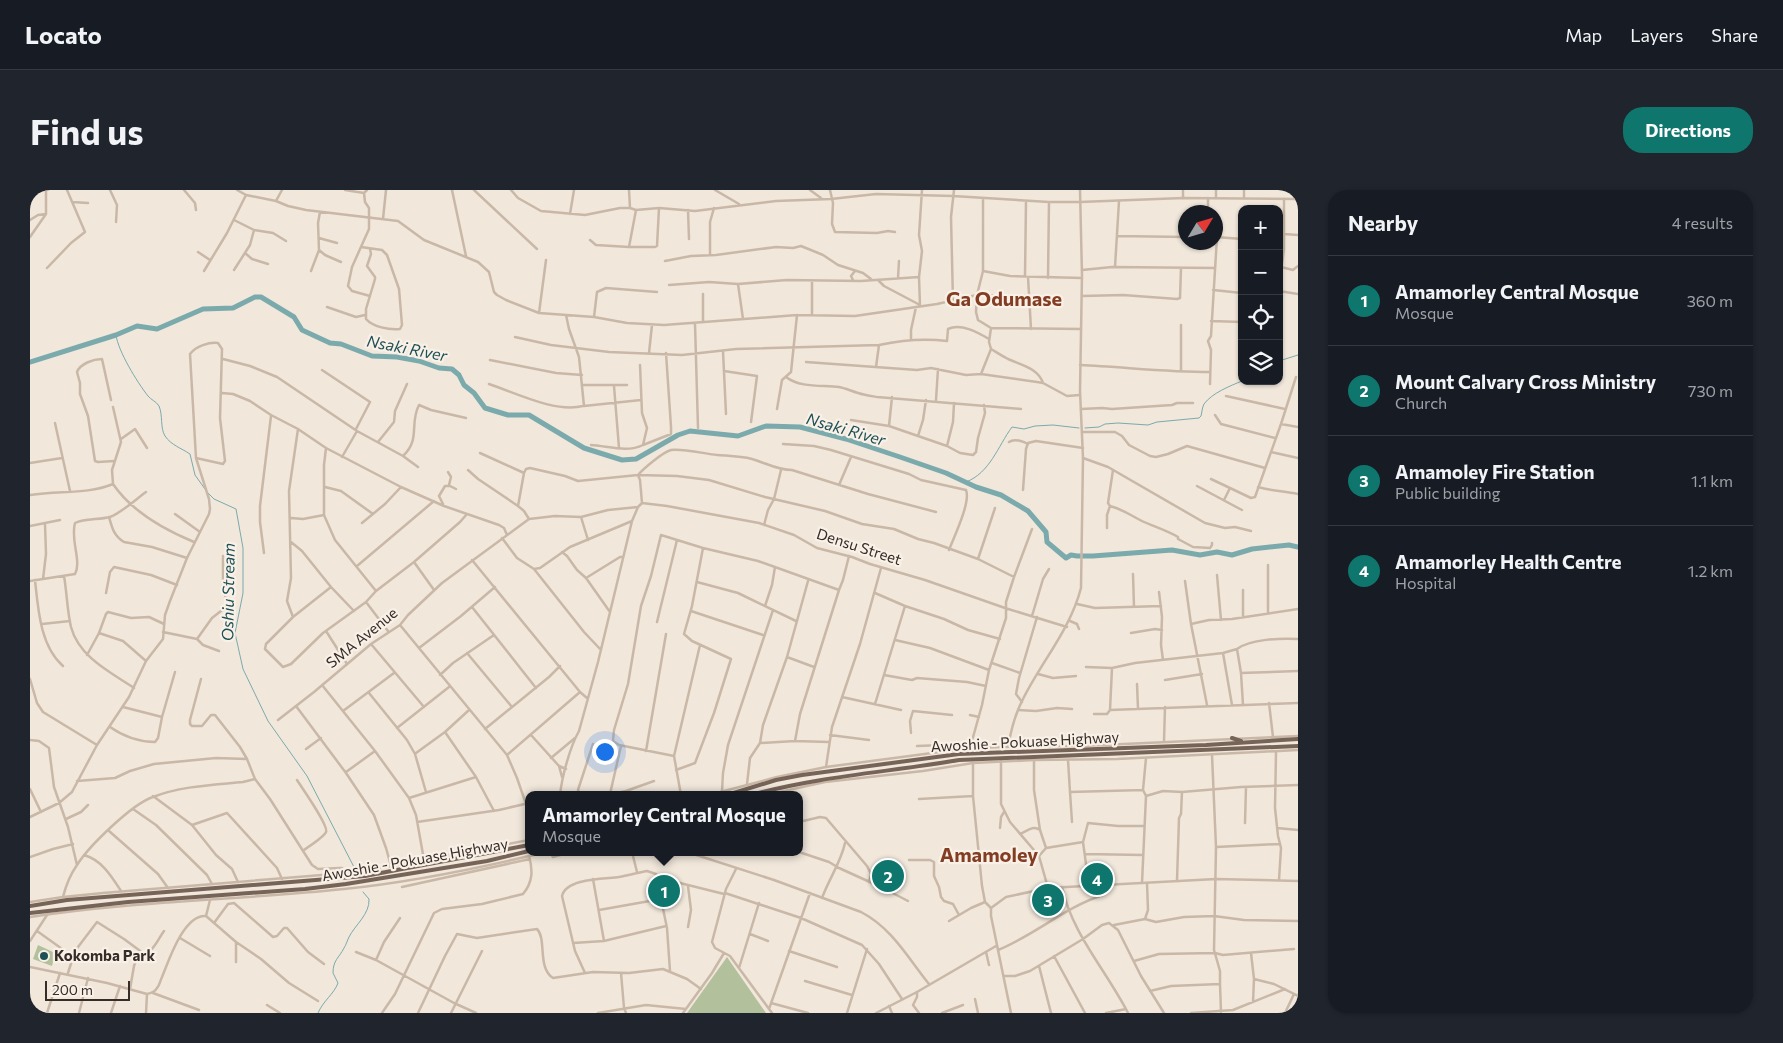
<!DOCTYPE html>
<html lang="en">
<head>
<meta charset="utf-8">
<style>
  body { margin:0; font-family:Commissioner,sans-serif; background:#20242c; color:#f1f3f6 }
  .controls { position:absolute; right:15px; top:15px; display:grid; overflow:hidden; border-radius:10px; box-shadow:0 1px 4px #0004 }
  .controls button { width:45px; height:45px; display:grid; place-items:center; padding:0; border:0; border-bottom:1px solid #363941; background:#171b24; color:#f1f3f6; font:25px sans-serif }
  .compass { position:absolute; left:1148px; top:15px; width:45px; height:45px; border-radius:50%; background:#171b24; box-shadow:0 1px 4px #0004; rotate:52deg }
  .scale { position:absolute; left:15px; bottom:12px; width:85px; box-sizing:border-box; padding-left:5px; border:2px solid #362c28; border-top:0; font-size:14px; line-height:18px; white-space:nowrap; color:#362c28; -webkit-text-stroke:4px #f9f1e7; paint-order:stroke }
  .you { position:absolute; left:574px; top:561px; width:18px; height:18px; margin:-12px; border:4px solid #fff; border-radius:50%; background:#1a73e8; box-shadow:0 0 0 8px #1a73e833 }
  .badge { display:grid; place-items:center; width:32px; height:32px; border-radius:50%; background:#0f766e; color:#fff; font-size:16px; font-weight:700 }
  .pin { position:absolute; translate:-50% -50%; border:2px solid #fff; box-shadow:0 1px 5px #0006 }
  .popup { position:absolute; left:495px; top:601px; width:278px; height:65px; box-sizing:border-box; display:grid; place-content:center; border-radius:10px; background:#171b24; filter:drop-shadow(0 1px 4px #0005); font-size:16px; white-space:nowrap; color:#9ea1a6 }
  .popup b { font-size:19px; color:#f1f3f6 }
  .popup::after { content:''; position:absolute; left:50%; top:100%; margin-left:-10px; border:10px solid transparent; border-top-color:#171b24 }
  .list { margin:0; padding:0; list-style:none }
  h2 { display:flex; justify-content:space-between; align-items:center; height:65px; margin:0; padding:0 20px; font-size:21px }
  h2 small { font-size:16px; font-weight:400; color:#9ea1a6 }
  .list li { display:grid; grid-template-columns:32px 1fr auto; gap:15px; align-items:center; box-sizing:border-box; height:90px; padding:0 20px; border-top:1px solid #363941 }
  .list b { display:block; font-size:19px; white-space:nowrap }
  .list p { margin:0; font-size:16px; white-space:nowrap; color:#9ea1a6 }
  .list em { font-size:16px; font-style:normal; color:#9ea1a6 }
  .icon { flex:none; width:28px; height:28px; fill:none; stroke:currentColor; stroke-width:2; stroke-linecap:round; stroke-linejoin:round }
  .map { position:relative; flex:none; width:1268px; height:823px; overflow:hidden; border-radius:20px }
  header { display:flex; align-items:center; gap:30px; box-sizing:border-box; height:70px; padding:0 25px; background:#171b24; border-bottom:1px solid #363941 }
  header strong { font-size:24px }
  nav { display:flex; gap:28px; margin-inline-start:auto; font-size:18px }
  .intro { display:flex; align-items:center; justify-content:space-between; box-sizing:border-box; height:120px; padding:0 30px }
  h1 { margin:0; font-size:35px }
  .button { padding:12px 22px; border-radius:20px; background:#0f766e; color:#fff; font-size:18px; font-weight:700 }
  main { display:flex; gap:30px; padding:0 30px }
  aside { flex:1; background:#171b24; border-radius:20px; box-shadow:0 1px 4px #0004 }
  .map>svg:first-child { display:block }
</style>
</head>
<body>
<header>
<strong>Locato</strong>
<nav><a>Map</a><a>Layers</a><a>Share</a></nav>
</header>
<div class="intro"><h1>Find us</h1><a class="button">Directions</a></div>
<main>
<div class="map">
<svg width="1268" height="823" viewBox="0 0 1268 823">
  <rect width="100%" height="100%" fill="#f1e7db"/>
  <path fill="#b2c09b" d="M8 755 25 763 22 776 3 769Z
    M697 767 736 823H657Z"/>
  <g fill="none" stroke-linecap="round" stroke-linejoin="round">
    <path stroke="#7baaad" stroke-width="1" d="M86 145C88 161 107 192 118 206 121 210 126 211 129 216 133 225 130 238 135 246 141 255 151 258 160 264L165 285 175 299
      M1249 171 1268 165
      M1055 238 1069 237 1075 234 1088 233 1118 235 1127 232 1169 228 1171 226C1172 222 1172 218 1174 214 1182 203 1200 196 1212 191
      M936 292C960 283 968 256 982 237L994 239 1005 236 1023 235 1049 238
      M177 302 184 309 206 319 213 358V403L205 443 213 479 238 531 277 586 325 679
      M288 823C293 811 304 804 308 793L303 783C303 770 309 768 314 758 316 755 317 751 319 747 325 735 340 724 339 709L333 702"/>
    <path stroke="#7baaad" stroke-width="5" d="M0 172 86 145 107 136 127 139 173 119 203 118 225 107H231L264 127 272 140 300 153 311 154 342 166 367 167 389 171 409 178 422 179 429 185 434 195 444 203 455 218 478 225H499L554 258 592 270 606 269 648 245 660 241 708 246 736 236 770 237 816 249 870 267 916 283 946 297 971 305 998 321 1016 342 1017 352 1036 368 1041 365 1047 366H1063L1142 360 1170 365 1187 362 1202 365 1222 359 1259 355 1268 357"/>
    <path stroke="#c9b8a7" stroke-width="2.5" d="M80 0 87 15 86 32
      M154 0 165 13 166 20
      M207 0 216 5 246 11 258 16 276 20 368 31 394 50 448 72 459 82 464 102 467 105 476 110 509 123 564 127 597 133 634 135 767 125 825 126 907 114 947 105 999 106
      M315 0 334 3
      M337 0 334 3 335 12 339 18V39L322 77 318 96 322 101 340 106
      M422 0 436 66
      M444 0 507 59
      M481 0 488 8 511 21 555 25 590 18H600L606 20 629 18 665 21 746 11 801 9 846 4 923 6 1019 12H1050
      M599 0 600 18
      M685 0 709 14
      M780 0 791 8
      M800 0 803 13 802 34 805 42 847 43 858 41 865 42
      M1186 0V8
      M953 8V81L947 105 946 122 948 130 961 138 1051 139
      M1153 8V0
      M1214 8V0
      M246 11 252 0
      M42 12 58 13
      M658 20 659 49
      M1178 22V8
      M540 24 544 0
      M353 29 356 0
      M0 30 8 25 16 24
      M204 30 224 40 243 43 256 51
      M1254 44 1268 45
      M1087 46 1156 47
      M0 47 16 24V0
      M1186 47 1212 49
      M289 48 307 53
      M560 50 566 55 599 57 606 20
      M331 57 352 60 357 65 369 99 372 135 370 139C359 140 343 137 336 129V119L345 89V87L337 76 341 64 340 59
      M599 57H625L627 56 629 18
      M289 60 295 65 311 72
      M168 62 180 70
      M215 63 222 69 238 74
      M680 65V32L684 18
      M635 71 661 66 686 65 746 57 763 58 771 56 793 65 808 75 833 83 841 89
      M1085 77 1089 11
      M1251 77 1263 80 1268 76
      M17 78 41 53 55 42 37 0
      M204 80 220 55 224 40
      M1052 80 1082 77 1185 78
      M174 81 197 43 216 5
      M281 81 289 60 288 33 290 22
      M953 81 980 86 1052 88
      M995 86 996 11
      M998 87 1001 139
      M868 88 869 71
      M1018 88 1019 12
      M823 90 821 86 825 81
      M782 91V124
      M849 91 854 96 890 115
      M708 94 713 129
      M639 95 679 92 708 94 757 90 831 91 889 87
      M1183 100 1212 103
      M1249 101 1268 104
      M673 104V132
      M1052 106 1093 105 1147 109 1150 108 1151 78
      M923 111 921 27 924 0
      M890 116 889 87 892 61 889 45 892 0
      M297 117 326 127 335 125
      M509 123 516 70
      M536 125 539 139 549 167 554 216 611 210
      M564 127 567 102 576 98 627 102
      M1181 131 1212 132
      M665 134 668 238
      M485 147 521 155 579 162 652 165 706 159 849 155C872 150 894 148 917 151L918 139C931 133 947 142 959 149
      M881 150V140L886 117
      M961 159C966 162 972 166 978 169 991 175 1008 178 1013 193
      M693 161 696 224
      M619 163 622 135
      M1249 165 1250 89 1254 59V9
      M193 169 220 176 247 187 327 241 373 266 388 277
      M460 170 526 183 552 185
      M776 172 887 180 901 178 936 185 951 184 1007 192 1013 193 1037 206 1050 205
      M1050 175C1094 177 1137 182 1180 182
      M846 177 849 155
      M292 180 340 212 326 239
      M694 181 727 186 721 232
      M1151 181V135
      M951 184 961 159 959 152 961 138
      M756 187C770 198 792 195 809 197 815 198 821 201 828 203 834 205 841 206 847 207L991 219
      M459 194C486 203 525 223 553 216
      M1180 194 1181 160 1178 151 1181 146 1187 47
      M552 195H597
      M584 196 589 258
      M192 203 203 204 220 211 241 225 268 239 296 258 371 297 414 316 469 335 474 338 477 345
      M1196 206 1255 219
      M81 210 72 169C63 169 50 174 47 182L50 193V204L58 226 65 271 68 272 84 271
      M906 210 908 179
      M83 217 91 252 82 280 83 294C102 322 135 340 164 352
      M747 219 752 190 761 182 767 125
      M1051 219 1072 218 1082 219 1142 215 1147 213H1163
      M1185 225 1191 234 1245 248
      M821 230 859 236 917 256 930 263 943 265 946 262 948 248 955 223 954 215
      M25 233 40 301
      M1251 234 1268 237
      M859 236 862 207
      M1052 242H1085L1092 246 1099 255 1120 266 1126 267 1138 264 1157 256 1235 278
      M888 246 893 230 896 210
      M91 249 105 239 117 258
      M348 252 364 232 365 221 377 194
      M979 252C985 248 992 251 998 254
      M753 254 784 256 801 260 879 284 891 290 936 300C941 312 924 347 919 360
      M561 255C578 256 597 263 613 255L617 238 612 223 610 175
      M613 255 641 244V237L636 163
      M917 256 923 232 924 213
      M296 258 294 275V325L305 350 346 401
      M1241 262 1268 268
      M450 263 494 283
      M373 266C391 249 379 234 389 215L401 220 436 228
      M312 267 327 241
      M1053 268 1078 277 1175 333 1195 338 1205 337 1221 341
      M0 273 32 268
      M1083 280 1078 313 1080 316C1092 319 1100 325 1110 330 1122 336 1136 340 1148 347V349L1163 357 1180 358 1182 355V353
      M418 282 421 287 419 295
      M608 285 647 286 679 290 735 307 795 321 832 334 864 339 888 349 904 353 948 369 984 387
      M608 285C613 279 633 262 641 260 651 258 676 264 687 265 699 266 710 266 722 269 736 273 747 280 762 280L838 304 906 322
      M1181 289 1221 308 1225 307 1251 234 1266 187
      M809 295 821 267
      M1167 296 1212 320
      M295 297 311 301 343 324
      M1228 297C1241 301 1254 301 1268 304
      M993 300 996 259 998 253 1006 251 1053 258
      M0 305C29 300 56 305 83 294
      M1194 310 1200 298
      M612 313 637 316 729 333 764 345 787 358 822 367 840 374 895 390 975 418 1037 437
      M413 314 409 306 415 296H420L426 299
      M145 324 170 342
      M79 327C82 338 84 346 94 352L122 357 157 368
      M261 328 273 329 294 325
      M499 329 525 326 551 327
      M332 333 355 314 371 297
      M734 335 738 320 744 309 751 280
      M0 336 30 330
      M1077 338V325L1080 316
      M472 348 487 368 504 379 510 378 540 357 602 331 608 317 612 313 610 290 608 285 548 291 535 286 500 278 496 279 494 283 488 316
      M558 350 551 327 578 320 608 317
      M261 352 272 361 301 397 324 421
      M532 362 537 366 547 380 556 388 580 422
      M234 363 230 332V316L241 226
      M948 369 965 318
      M442 370 550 502 557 508
      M384 372 404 400
      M1238 375V423
      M327 376 404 311
      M504 379 554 442 571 460
      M1103 384 1104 417
      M1187 385 1191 430
      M34 386C37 403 37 420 41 437 49 467 80 482 104 498
      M556 388 590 367H593
      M13 389 16 364 15 334
      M5 390C8 418 10 456 33 476
      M0 391 45 384C52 371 40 350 45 333 55 328 69 330 80 327 91 323 105 310 116 302
      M1155 391 1161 434 1177 515
      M667 392 708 403 766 431
      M301 397 263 427 236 454 235 459 253 477 261 474 293 443 336 412 346 401 384 372 430 332 437 324
      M1213 400V426
      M1129 402 1132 427 1131 455 1133 470
      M76 403 80 382 84 377 121 385 147 395
      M845 403 875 416 914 429 938 440 970 449
      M336 412 358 441
      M1047 414 1065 418 1131 416
      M735 416 742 395 745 377
      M442 417 506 498
      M661 421 733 445
      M1002 426 1013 389 1019 379
      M263 427 257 411 261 388 259 301 268 239
      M1040 431 1047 434 1049 439
      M627 432 647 350
      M12 434 40 431
      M1161 434 1179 430 1202 429 1268 419
      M370 435 477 565 487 588 496 614
      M296 441 317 474
      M133 442 167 449 173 455 189 461
      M69 443 93 451 116 471
      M1101 443 1125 439 1132 440
      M167 449 182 428 196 417 197 414 193 396V366
      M865 450 900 458 959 480
      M341 454 394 517
      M389 458 431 426 465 397
      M437 463 482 517
      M1193 463 1202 515
      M57 465 69 443 76 424 78 422 101 428 119 427 134 434
      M757 467 784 477
      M962 473 990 483
      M1056 477 1082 478 1105 473 1193 463 1207 459
      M1211 483 1268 481
      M1008 484 1023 488 1046 486
      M410 485 423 473 464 445
      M854 485 882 490 887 488 937 492 956 496
      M0 489 7 513 13 522 67 555
      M171 489 160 530V534L162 536H172L181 525H185L210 557 217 569
      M1135 490 1172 484
      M1107 494 1108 519
      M292 495 345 561 379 608 386 625 394 670
      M339 503 377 550 385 564 396 602
      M812 507 871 520
      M992 512 986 504 989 488 1007 427
      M1239 513 1243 547
      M845 514 875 416
      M1213 515 1211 483 1207 459C1220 449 1251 448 1268 449
      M266 516 316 583 344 625 356 658 361 676
      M93 517 132 527
      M988 520 1006 521 1027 518 1042 519
      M1080 520 1082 478
      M313 521 364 483
      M1064 524H1077L1080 520 1268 513
      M940 525 949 527
      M248 530 284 502 341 454 370 435 378 425 412 393 499 329 494 321 488 316 448 289 438 280
      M80 537C93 546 109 552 125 552L128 548 132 527 145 482
      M367 538 419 497
      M455 539 519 487 530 476
      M415 542 446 587 464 621
      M881 543 880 531 883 521 922 525
      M501 545 529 576 536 579
      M800 545 839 550
      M0 550 9 551 19 558 24 597 38 637 47 675
      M765 551 770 524 809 400 813 390 819 366
      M1134 551 1135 517
      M730 553 765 551 799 552
      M887 556 941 554
      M940 558 952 515 959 480 976 428V412L984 387 1002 339
      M276 559 291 548
      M616 561 636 444
      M1246 562 1245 618 1248 646 1251 658 1249 690
      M386 563 415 542 439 520
      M477 565 550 502
      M644 566 589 555 583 551 584 540 598 494 611 416 621 386 631 345 673 358 728 371 809 400
      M521 568 545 548
      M1004 570V600L1010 640
      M1038 570 1040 602 1113 600
      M971 571V614L980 632 1009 666 1018 698
      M943 573V606L952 696 955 712 961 718
      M529 576 532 587
      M796 577 802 537 830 454 851 378
      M646 580 665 573 684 523 701 469 662 451 654 444 662 416 673 358
      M316 582 345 561
      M267 590C272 598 299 636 296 642 294 647 278 657 274 660
      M47 591 85 588 100 581 124 574 186 568 217 569 225 589 240 609 282 675 288 679 310 678H312L314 683
      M717 594 720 568 730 553 733 535 757 467 778 391
      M0 599 11 622
      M692 601 693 583 698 555 743 420
      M1040 602 1042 632
      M580 604 591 556
      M530 605C532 586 540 557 549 541L568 472 602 331
      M550 605 548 600 563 554
      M577 605 596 601 624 591
      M651 605 644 566 670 455
      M123 606 162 635 186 665 202 679 208 692
      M1116 606 1133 601 1152 602 1211 597 1268 595
      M379 608 446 587
      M889 609 943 606
      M103 619 126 635 177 685 182 694
      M0 627 29 613 42 602 67 555 99 507 116 471 133 449 135 425 140 411 157 368 179 324 180 319 179 309 166 268 160 164C166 156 179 152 188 153L192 159 190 228 195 271 193 274 166 268
      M36 629 51 622 58 615
      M387 632 469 620 499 613
      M769 632 790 627 796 628 837 676 841 684 839 692
      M1215 633 1216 597
      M162 635 197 623 247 678 252 689
      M970 638 971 627 974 622
      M1247 638 1268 640
      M79 641 128 684 138 698
      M990 644C997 641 1003 635 1010 640L1016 658
      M1186 657 1249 654
      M520 662 523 667 541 662
      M602 662 607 682
      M657 662 744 690 831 722C862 738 878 768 899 794
      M769 662 799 672 809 678 853 698 878 711
      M1055 664 1113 665
      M54 665C72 670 82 687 91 701
      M1009 666 1016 658 1053 652
      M0 667 23 659 43 654
      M879 670H900L904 672V686L909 697 911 707 914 711 923 714 929 725
      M706 679 696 699 682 752 685 758 700 766 742 823
      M630 688 631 709 637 738 640 781
      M563 689 574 751
      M1147 691 1149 628 1151 624 1152 602
      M1112 693 1116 606 1113 600 1116 568
      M1059 696 1053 652 1058 633 1088 636H1114
      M372 697 500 669
      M1032 697C1042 744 1076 780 1098 823
      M695 703 771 728 832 755 849 774 872 809
      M33 707C36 695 40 685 47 675 59 656 102 614 123 607 151 596 183 595 213 592L225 589
      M792 708C799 689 811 672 815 653
      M1015 708 1026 711H1035
      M569 720 631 709
      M176 726 206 752 231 769 259 793 288 811
      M176 726 180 710
      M1115 729 1126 732 1154 727 1184 726 1214 730 1268 731
      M919 731 941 718 955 712
      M184 733 198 714 204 713 243 747 247 746 254 738H257L278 762 294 774
      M1084 735 1115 729 1118 720 1117 693
      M658 737 661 720 658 696
      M7 741 42 766
      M720 744 738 751
      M150 748 180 766
      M0 751 17 725
      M543 753 574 751 636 736
      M968 760C1005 745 1035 717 1073 705L1078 695
      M759 761 807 777
      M326 762 346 770 424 813 446 823
      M956 762 959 775
      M1221 763 1224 789 1223 812
      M1024 766 1055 823
      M346 770 354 752 370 728
      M1104 771 1129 764 1185 763 1193 765 1264 759
      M206 772V752
      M1009 776 1021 823
      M0 777 77 793 117 804C122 803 125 802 127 798 130 795 130 791 132 787 139 770 154 724 176 726
      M709 778 729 713
      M38 783 45 761 67 732 94 749 113 763C124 762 128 749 134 741
      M555 783 545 761 532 706C536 688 575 689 589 687 599 685 607 683 617 681L626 684 630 688 694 704
      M591 783 594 818 596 823
      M974 786H985L1000 781 1053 749 1072 735 1079 733 1088 740 1111 786 1134 823
      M1224 789 1244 794 1268 806
      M775 791 822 805
      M1190 794 1191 822
      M100 799 104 776 109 762
      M1120 801 1141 796 1190 794V781L1184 760 1186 657 1182 565
      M887 802V807L883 815 889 823
      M123 803 169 820
      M945 809 948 823
      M741 813 778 823
      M237 815 250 823
      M859 816 862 823
      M739 819 780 703
      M17 823 30 783
      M49 823 58 788
      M81 823 90 796
      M116 823 117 804
      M352 823 365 804 404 723 412 719 452 714 493 704C503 692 503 680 499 666
      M388 823 415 766 427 744 447 748 507 739C517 749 507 778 523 788L563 782 599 783 633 779 657 789 671 799
      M421 823 452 761
      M568 823 616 815 656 819
      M653 823 682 783 694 763
      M817 823 837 759
      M912 823 933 815
      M1076 823 1096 819
      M1161 823 1203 820 1255 799
      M1255 823 1264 804"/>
    <path stroke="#c9b8a7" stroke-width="2.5" d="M1050 12 1153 8 1268 9
      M978 557C981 540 985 524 993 509 1012 471 1040 440 1051 398L1053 268 1050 201 1052 85 1050 0
      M679 605 747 587 796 577 940 558 1003 556H1050L1268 546
      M736 605 795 592 893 581 943 573 1004 570 1087 569 1268 560
      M0 712 33 707 73 703 329 682 499 650
      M0 727C104 711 210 710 314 699 382 692 450 678 516 662
      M846 823 887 802 966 756
      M981 823 961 726V718L976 707 1018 698 1186 689 1268 691"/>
    <path stroke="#776459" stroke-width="4" d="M1202 548 1211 551
      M697 605 746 590 772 585 929 564 1176 555 1268 549
      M721 605C790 586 860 582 929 570L1268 556
      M0 716 37 710 335 686 499 655
      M0 723 98 712 275 699 316 694 457 671 499 661"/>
  </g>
  <circle fill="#1e5056" stroke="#f9f1e7" stroke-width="2" cx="14" cy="766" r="5"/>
  <g text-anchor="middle" stroke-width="4.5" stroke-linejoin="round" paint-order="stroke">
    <g font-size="15" fill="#362c28" stroke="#f9f1e7">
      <text transform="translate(829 357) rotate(18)" y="5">Densu Street</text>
      <text transform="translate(332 448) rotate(-39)" y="5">SMA Avenue</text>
      <text transform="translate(995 552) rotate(-3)" y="5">Awoshie - Pokuase Highway</text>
      <text transform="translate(385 670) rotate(-10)" y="5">Awoshie - Pokuase Highway</text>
    </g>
    <g font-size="15" font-weight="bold" fill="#362c28" stroke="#f9f1e7" text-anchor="start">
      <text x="24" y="771">Kokomba Park</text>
    </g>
    <g font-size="16" font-style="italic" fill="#1e5056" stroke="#f9f1e7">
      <text transform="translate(377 158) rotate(11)" y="6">Nsaki River</text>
      <text transform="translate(816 239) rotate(16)" y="6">Nsaki River</text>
      <text transform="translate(198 402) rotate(-89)" y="6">Oshiu Stream</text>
    </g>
    <g font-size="20" font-weight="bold" fill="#833d23" stroke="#f9f1e7">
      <text x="974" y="116">Ga Odumase</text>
      <text x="959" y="672">Amamoley</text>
    </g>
  </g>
</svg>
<div class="controls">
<button>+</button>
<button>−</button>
<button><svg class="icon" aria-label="locate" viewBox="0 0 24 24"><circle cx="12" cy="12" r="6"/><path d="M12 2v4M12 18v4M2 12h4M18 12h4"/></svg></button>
<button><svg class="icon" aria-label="layers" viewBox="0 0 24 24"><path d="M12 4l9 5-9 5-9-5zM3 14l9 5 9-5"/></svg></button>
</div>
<svg class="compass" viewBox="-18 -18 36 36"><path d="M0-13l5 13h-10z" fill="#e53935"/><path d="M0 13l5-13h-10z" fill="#9ea1a6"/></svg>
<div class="scale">200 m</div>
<div class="you"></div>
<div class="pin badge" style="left:634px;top:701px">1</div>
<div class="popup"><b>Amamorley Central Mosque</b>Mosque</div>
<div class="pin badge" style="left:858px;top:686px">2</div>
<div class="pin badge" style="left:1018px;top:710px">3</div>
<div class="pin badge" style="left:1067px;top:689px">4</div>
</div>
<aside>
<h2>Nearby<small>4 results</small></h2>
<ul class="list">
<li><span class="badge">1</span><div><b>Amamorley Central Mosque</b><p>Mosque</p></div><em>360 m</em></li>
<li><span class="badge">2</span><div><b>Mount Calvary Cross Ministry</b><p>Church</p></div><em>730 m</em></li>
<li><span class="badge">3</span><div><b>Amamoley Fire Station</b><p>Public building</p></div><em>1.1 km</em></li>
<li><span class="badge">4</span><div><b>Amamorley Health Centre</b><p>Hospital</p></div><em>1.2 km</em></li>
</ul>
</aside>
</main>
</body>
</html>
